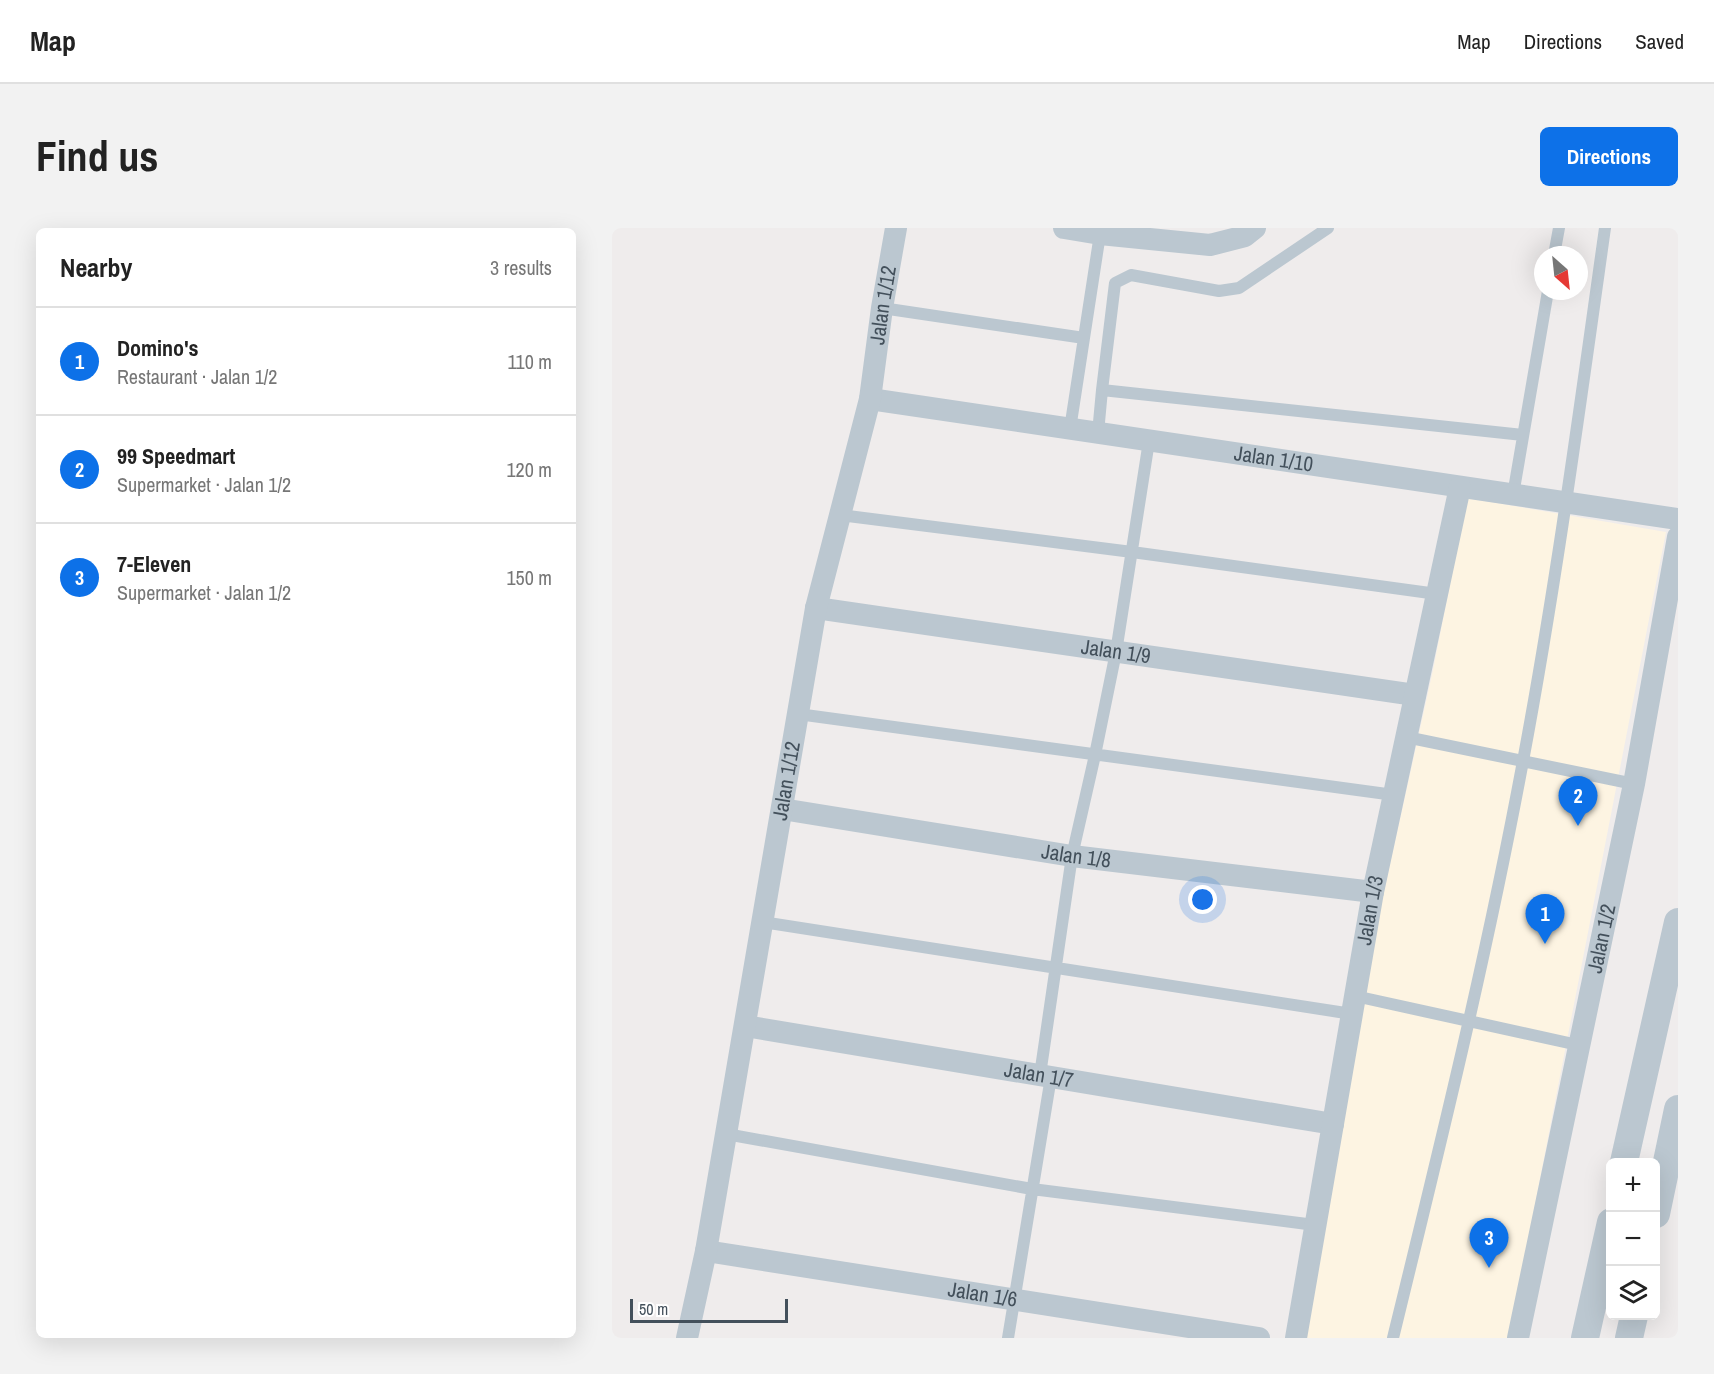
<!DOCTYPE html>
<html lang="en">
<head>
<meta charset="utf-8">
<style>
  body { margin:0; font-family:"Archivo Narrow",sans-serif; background:#f2f2f2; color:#222 }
  .controls { position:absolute; right:18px; bottom:18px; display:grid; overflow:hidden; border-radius:9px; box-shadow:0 6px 24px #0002 }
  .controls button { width:54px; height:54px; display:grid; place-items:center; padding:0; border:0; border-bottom:2px solid #e0e0e0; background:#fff; color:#222; font:30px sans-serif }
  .compass { position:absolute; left:922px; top:18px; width:54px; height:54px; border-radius:50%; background:#fff; box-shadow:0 6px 24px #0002; rotate:153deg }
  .scale { position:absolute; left:18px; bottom:15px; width:158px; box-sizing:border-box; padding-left:6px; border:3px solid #43505b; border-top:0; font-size:16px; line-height:21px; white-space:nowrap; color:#43505b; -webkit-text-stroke:4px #fff; paint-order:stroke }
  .you { position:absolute; left:591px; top:672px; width:21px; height:21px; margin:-15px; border:4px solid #fff; border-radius:50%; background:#1a73e8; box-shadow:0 0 0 9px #1a73e833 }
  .badge { display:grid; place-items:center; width:39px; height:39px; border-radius:50%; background:#0d71e8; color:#fff; font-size:20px; font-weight:700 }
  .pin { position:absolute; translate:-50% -50px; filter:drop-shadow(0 2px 3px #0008) }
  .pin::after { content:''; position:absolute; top:32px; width:21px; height:18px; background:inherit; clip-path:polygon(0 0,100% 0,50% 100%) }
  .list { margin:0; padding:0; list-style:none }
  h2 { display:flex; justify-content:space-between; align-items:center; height:78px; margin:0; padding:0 24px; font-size:26px }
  h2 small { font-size:20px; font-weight:400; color:#767676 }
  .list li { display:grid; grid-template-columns:39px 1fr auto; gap:18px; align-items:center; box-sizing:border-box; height:108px; padding:0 24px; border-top:2px solid #e0e0e0 }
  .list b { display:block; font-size:22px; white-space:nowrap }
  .list p { margin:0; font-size:20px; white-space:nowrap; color:#767676 }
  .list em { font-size:20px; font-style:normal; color:#767676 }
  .icon { flex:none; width:33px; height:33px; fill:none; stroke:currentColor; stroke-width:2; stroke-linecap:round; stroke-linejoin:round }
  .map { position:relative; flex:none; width:1066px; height:1110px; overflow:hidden; border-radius:9px }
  header { display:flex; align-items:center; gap:36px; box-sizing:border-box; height:84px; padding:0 30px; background:#fff; border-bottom:2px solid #e0e0e0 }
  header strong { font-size:28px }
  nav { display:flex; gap:33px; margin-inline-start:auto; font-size:21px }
  .intro { display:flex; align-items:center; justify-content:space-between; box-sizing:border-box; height:144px; padding:0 36px }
  h1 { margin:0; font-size:42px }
  .button { padding:15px 27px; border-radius:9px; background:#0d71e8; color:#fff; font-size:21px; font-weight:700 }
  main { display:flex; gap:36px; padding:0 36px }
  aside { flex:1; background:#fff; border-radius:9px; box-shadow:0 6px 24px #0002 }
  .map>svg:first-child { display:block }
</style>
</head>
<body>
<header>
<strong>Map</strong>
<nav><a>Map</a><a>Directions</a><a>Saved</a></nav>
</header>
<div class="intro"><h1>Find us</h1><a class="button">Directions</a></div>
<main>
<aside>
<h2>Nearby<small>3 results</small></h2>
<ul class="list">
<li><span class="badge">1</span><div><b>Domino's</b><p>Restaurant · Jalan 1/2</p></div><em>110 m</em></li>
<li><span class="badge">2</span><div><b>99 Speedmart</b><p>Supermarket · Jalan 1/2</p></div><em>120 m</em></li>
<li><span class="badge">3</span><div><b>7-Eleven</b><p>Supermarket · Jalan 1/2</p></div><em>150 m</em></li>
</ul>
</aside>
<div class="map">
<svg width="1066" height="1110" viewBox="0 0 1066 1110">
  <rect width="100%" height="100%" fill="#efecec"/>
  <path fill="#fdf4e2" d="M855 270 1054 304 897 1110H692L761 713 821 442Z"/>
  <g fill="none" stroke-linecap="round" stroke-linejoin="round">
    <path stroke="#bbc7d0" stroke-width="12" d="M716 0 627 60 607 63 519 47 503 55 490 162 911 207
      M942 27 947 0
      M270 80 472 110
      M458 201 488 6
      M486 205 490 162
      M901 267 936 63
      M228 287 520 324 825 366
      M186 486 782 567
      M794 509 1022 556
      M150 694 740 786
      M743 768 966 817
      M428 847 460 628 483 527 504 424 537 213
      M114 906 420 961 703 997
      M396 1110 439 849
      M781 1110C828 918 875 727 911 533 944 357 968 178 993 0"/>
    <g stroke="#bbc7d0" stroke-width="22">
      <path d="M452 0 488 6 598 17 633 8 643 0"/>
      <path id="s1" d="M258 171 1066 291"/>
      <path id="s2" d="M204 380 803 467"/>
      <path id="s3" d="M170 581 460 628 761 664"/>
      <path id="s4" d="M133 798 721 896"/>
      <path id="s5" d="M94 1023 647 1110"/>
      <path id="s6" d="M75 1110 94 1023 204 380 258 171 270 80 284 0"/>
      <path id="s7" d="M684 1110 761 664 848 259"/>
      <path id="s8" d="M906 1110 1022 556 1066 309"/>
    </g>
    <path stroke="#bbc7d0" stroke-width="28" d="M1012 934 1066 694
      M1044 986 1066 881
      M973 1110 999 994
      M1017 1110 1022 1088"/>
  </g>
  <g text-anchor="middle" stroke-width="6" stroke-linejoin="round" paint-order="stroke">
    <g font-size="21" fill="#43505b" stroke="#fff">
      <text dy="7" stroke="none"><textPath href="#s6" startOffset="1052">Jalan 1/12</textPath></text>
      <text dy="7" stroke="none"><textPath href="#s1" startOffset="408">Jalan 1/10</textPath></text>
      <text dy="7" stroke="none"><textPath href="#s2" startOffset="303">Jalan 1/9</textPath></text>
      <text dy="7" stroke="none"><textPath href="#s6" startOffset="566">Jalan 1/12</textPath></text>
      <text dy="7" stroke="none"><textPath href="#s3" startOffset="298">Jalan 1/8</textPath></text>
      <text dy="7" stroke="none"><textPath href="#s7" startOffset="434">Jalan 1/3</textPath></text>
      <text dy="7" stroke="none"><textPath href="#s8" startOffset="408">Jalan 1/2</textPath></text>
      <text dy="7" stroke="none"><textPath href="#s4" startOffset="298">Jalan 1/7</textPath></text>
      <text dy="7" stroke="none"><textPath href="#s5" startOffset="280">Jalan 1/6</textPath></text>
    </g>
  </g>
</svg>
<div class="controls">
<button>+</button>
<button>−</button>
<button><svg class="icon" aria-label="layers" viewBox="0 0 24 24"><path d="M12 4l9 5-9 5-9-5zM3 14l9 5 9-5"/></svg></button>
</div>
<svg class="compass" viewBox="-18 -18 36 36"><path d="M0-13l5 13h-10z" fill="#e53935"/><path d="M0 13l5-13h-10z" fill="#767676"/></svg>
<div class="scale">50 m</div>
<div class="you"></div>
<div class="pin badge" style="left:933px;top:716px">1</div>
<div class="pin badge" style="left:966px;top:598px">2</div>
<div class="pin badge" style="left:877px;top:1040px">3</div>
</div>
</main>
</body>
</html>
